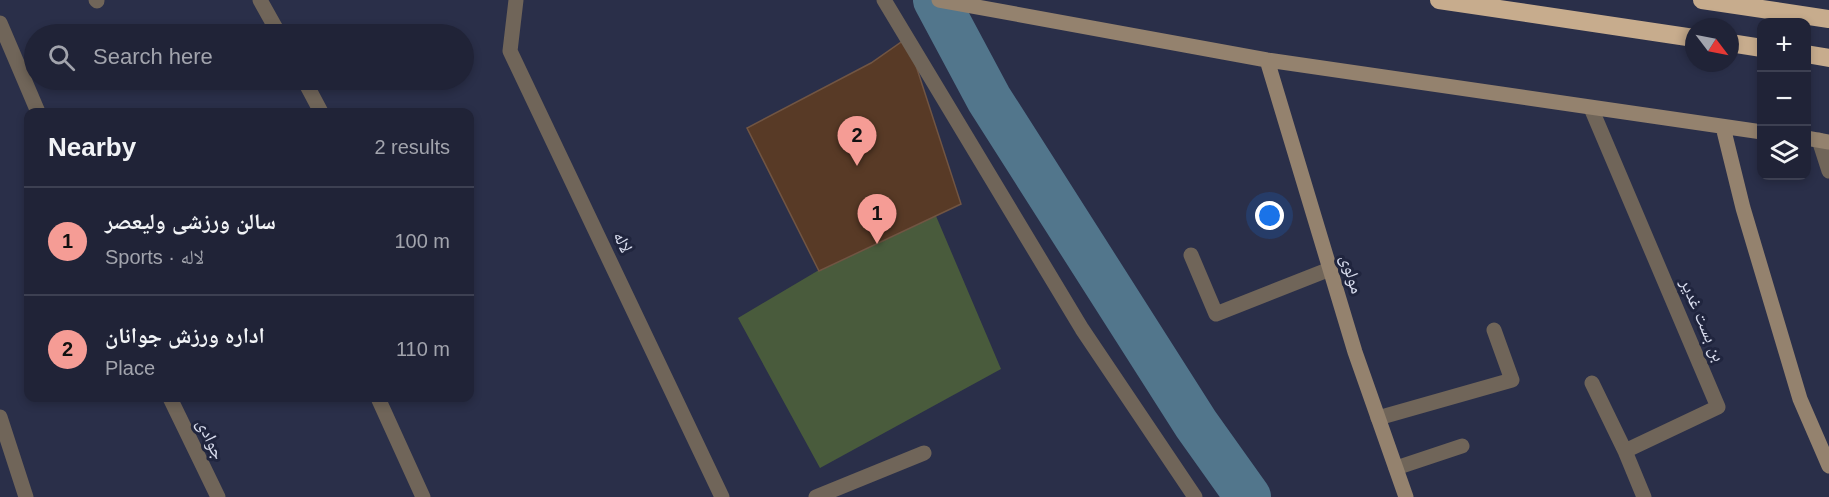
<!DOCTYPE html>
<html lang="en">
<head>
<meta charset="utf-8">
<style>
  body { margin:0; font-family:Helvetica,"Noto Naskh Arabic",sans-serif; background:#2d2f42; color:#f1f3f6 }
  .controls { position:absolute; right:18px; top:18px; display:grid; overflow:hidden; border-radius:12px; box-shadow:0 3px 9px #0003 }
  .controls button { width:54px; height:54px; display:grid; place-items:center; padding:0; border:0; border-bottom:2px solid #3d4052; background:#202337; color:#f1f3f6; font:30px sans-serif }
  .compass { position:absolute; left:1685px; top:18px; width:54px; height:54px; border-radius:50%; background:#202337; box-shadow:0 3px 9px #0003; rotate:122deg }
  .you { position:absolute; left:1270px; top:216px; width:21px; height:21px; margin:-15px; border:4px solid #fff; border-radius:50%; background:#1a73e8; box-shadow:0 0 0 9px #1a73e833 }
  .badge { display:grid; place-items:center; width:39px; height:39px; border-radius:50%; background:#f59c95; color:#111; font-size:20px; font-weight:700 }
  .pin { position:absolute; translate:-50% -50px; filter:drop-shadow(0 2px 3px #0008) }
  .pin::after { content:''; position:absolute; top:32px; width:21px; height:18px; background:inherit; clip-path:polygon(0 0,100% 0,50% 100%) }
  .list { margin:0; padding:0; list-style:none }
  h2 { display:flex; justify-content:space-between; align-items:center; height:78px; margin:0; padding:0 24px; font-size:26px }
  h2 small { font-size:20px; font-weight:400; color:#a2a4ad }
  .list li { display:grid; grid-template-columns:39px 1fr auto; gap:18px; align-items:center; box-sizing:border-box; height:108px; padding:0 24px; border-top:2px solid #3d4052 }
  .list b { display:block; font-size:22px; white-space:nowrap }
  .list p { margin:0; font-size:20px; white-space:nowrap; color:#a2a4ad }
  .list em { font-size:20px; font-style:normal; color:#a2a4ad }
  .icon { flex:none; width:33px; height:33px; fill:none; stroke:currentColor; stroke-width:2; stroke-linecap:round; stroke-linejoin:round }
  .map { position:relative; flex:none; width:1829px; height:497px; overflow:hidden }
  .search { position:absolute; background:#202337; box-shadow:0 3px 9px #0003; left:24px; top:24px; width:450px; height:66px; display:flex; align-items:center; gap:15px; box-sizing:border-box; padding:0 21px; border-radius:33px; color:#a2a4ad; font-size:22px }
  .panel { position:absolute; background:#202337; box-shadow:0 3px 9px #0003; left:24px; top:108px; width:450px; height:294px; border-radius:12px }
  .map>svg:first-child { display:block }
</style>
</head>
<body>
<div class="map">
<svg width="1829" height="497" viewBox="0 0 1829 497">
  <rect width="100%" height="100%" fill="#2a2f49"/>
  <path fill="#495b3c" d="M871 63 1001 369 820 468 738 318 819 270 747 128Z"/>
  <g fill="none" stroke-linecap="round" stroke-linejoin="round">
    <path stroke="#52768c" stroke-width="46" d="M936 0 989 99 1196 424 1248 497"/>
  </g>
  <path fill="#583a26" stroke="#715543" stroke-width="1.5" d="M907 38 961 204 819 271 747 128 871 63Z"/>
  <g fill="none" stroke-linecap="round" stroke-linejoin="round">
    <path stroke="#706559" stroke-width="15" d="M96 0 97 1
      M260 0 279 34
      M516 0 510 51 722 497
      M884 0 1082 329 1195 497
      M0 23 38 112
      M304 80 321 112
      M1591 108 1718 407 1625 451 1644 497
      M1819 140 1829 171
      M1191 255 1216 314 1330 269
      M1592 383 1625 451
      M170 398 218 497
      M378 398 423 497
      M0 417 26 497
      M1378 418 1512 380 1494 330
      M1396 468 1462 446
      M816 497 924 453"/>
    <path stroke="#94826e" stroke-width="15" d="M939 0 1267 60 1762 132
      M1267 60 1355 352 1406 497
      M1723 127 1743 208 1800 399 1829 466
      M1806 138 1829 142"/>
    <path stroke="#c7ac8d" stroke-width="18" d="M1439 0 1694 38
      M1702 0 1829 19
      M1730 43 1762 48
      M1806 54 1829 58"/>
  </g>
  <g text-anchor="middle" stroke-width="6" stroke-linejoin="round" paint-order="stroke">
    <g font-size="18" fill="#dadeef" stroke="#20253e">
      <text transform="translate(623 242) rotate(65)" y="6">لاله</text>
      <text transform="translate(1352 274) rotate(73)" y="6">مولوی</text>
      <text transform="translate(1703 320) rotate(67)" y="6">بن بست غدیر</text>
      <text transform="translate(211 439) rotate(65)" y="6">جوادی</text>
    </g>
  </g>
</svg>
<div class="controls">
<button>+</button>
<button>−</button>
<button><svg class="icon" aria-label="layers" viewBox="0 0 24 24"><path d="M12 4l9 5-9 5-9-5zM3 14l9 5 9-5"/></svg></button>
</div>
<svg class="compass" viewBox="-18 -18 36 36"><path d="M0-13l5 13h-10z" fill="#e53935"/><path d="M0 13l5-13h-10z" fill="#a2a4ad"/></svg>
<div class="you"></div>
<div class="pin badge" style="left:877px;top:244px">1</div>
<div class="pin badge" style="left:857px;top:166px">2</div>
<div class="search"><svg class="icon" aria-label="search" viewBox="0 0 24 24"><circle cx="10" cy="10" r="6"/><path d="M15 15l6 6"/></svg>Search here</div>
<section class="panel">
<h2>Nearby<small>2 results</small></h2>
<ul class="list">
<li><span class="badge">1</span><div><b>سالن ورزشی ولیعصر</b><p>Sports · لاله</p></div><em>100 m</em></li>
<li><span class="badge">2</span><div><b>اداره ورزش جوانان</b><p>Place</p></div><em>110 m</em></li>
</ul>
</section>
</div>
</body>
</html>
